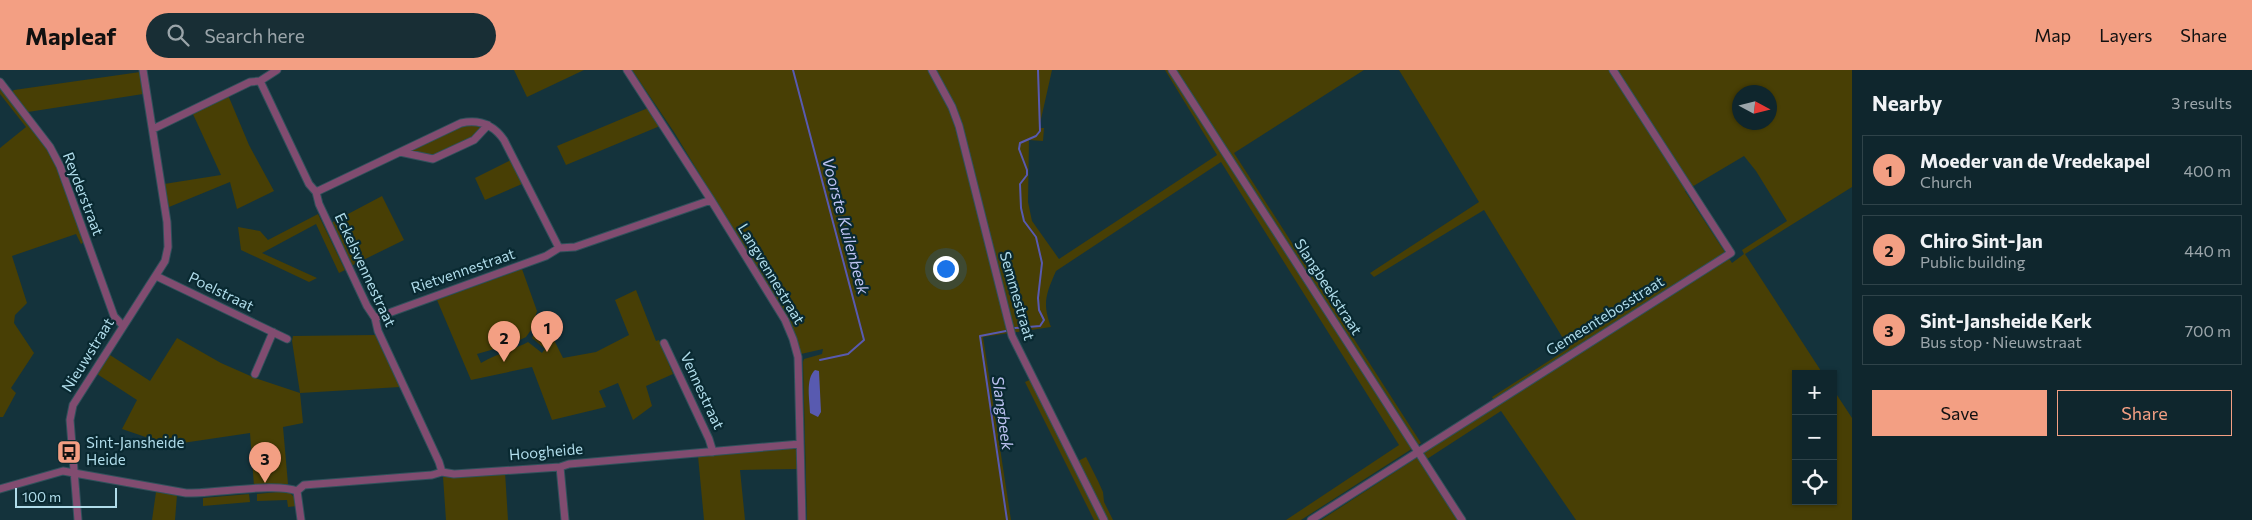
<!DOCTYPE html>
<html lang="en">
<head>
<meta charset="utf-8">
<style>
  body { margin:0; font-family:Commissioner,sans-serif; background:#182e35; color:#f1f3f6 }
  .controls { position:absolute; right:15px; bottom:15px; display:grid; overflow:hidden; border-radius:0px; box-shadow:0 1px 4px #0004 }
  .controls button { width:45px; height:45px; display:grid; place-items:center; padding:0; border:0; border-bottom:1px solid #2f4349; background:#0f262d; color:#f1f3f6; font:25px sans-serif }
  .compass { position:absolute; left:1732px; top:15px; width:45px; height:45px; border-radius:50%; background:#0f262d; box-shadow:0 1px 4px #0004; rotate:97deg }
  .scale { position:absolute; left:15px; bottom:12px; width:102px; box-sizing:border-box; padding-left:5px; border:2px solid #b0dcea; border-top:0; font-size:14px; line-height:18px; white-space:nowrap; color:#b0dcea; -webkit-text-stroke:4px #092931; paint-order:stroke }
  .you { position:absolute; left:945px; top:198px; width:18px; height:18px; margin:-12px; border:4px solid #fff; border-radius:50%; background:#1a73e8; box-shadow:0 0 0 8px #1a73e833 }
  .badge { display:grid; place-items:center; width:32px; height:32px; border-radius:50%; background:#f39f83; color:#111; font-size:16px; font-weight:700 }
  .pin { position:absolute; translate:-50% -41px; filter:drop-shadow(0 1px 2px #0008) }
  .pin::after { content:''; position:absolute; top:26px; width:18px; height:15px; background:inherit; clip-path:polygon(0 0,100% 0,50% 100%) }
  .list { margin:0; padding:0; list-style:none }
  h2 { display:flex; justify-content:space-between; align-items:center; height:65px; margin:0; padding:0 20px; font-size:21px }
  h2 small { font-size:16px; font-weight:400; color:#9ba5aa }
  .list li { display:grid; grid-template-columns:32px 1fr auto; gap:15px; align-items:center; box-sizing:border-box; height:70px; margin:0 10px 10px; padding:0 10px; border:1px solid #2f4349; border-radius:0px }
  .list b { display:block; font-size:19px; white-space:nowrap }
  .list p { margin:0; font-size:16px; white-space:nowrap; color:#9ba5aa }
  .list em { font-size:16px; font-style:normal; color:#9ba5aa }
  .actions { display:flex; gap:10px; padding:15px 20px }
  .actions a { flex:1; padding:11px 0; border:1px solid #f39f83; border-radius:0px; text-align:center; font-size:18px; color:#f39f83 }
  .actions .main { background:#f39f83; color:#111 }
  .icon { flex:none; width:28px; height:28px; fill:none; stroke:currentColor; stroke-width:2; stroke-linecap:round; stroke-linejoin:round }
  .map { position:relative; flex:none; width:1852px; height:450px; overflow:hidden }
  header { display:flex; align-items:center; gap:30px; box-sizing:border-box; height:70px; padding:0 25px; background:#f39f83; color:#111 }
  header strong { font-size:24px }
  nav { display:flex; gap:28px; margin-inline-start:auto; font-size:18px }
  .search { width:350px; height:45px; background:#182e35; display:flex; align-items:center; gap:12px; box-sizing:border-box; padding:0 18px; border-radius:28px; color:#9ba5aa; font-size:19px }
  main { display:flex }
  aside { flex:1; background:#0f262d }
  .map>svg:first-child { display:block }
</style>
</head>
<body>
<header>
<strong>Mapleaf</strong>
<div class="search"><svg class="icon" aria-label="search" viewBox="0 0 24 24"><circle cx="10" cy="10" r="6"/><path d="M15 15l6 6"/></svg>Search here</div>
<nav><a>Map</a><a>Layers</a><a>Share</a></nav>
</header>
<main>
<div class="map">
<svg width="1852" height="450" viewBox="0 0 1852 450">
  <rect width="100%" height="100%" fill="#14333c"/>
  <path fill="#483f05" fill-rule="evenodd" d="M514 0H584L527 27Z
    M632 0H1052L1039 58H1044L1043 71 1029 70 1028 132 1032 151 1059 189 1217 85 1165 0H1364L1234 83 1421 373 1301 450H1286L1399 375 1221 92 1056 201C1046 224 1042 233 1051 257L983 267 1011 450H807L803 292 804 289 822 284 823 279 801 284 791 255 674 62Z
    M1399 0H1852V117L1745 184 1823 304H1796V431H1833V319L1852 348V450H1576L1501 341 1427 389 1423 382 1496 334 1492 327 1569 278 1484 140 1374 207 1370 203 1479 132ZM1740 22H1770V52H1740ZM1744 86 1756 101 1787 151 1742 180 1744 184 1732 193 1685 121Z
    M140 2 143 24 28 42 12 22 14 20Z
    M0 16 39 67 57 94 86 171 81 174 76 164 12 186 27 233 15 245 14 253 34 283 11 318 16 323 3 347H0V78L26 57 0 24Z
    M228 25 249 75 274 121 237 139 230 112 169 137 164 114 221 105 192 42Z
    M648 38 660 56 566 95 557 76Z
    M468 54 480 57 474 67 430 87 412 83V80Z
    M511 90 522 114 485 130 475 108Z
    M382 126 404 170 351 196 331 153Z
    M318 144 345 200 339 203 316 154 262 183 317 208 309 212 241 180 238 157 260 161 268 170Z
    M522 199 537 241 531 260 526 267 512 274 477 284 481 293C495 284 513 280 528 272L542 283 545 279 532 268 541 244 563 288 596 282 629 265 615 230 636 220 656 271 659 270 673 304 646 316 652 336 633 350 618 313 599 321 606 337 552 350 532 297 471 310 437 230Z
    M375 265 400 317 300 323 303 353 283 357 288 414 254 416 250 363 169 375 122 359 137 330 97 304 110 285 150 311 177 268 221 293 255 308 300 323 292 271 293 266Z
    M1034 308 1078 391 1086 387 1098 411 1103 422 1104 432 1113 450H1094L1025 312Z
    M794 378 797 381 798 399 740 400 745 450H704L698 386Z
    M1418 387 1458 450H1321Z
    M505 402 508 450H446L443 407Z
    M288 421 295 428 297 436 288 437 287 430 257 431V424Z
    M156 422 177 425 175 450H152Z
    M249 424 250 432 203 436V428Z"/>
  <path fill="#585ab0" d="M815 300 819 301 821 342 818 347 810 343C810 331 805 309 815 300Z"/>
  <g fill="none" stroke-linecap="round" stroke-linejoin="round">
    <path stroke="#585ab0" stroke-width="2" d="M793 0 864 270 848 284 820 290
      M1015 258 1040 256 1044 250 1039 240 1038 228 1042 193 1036 167 1024 151 1021 138 1020 114 1027 105V100L1019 79 1020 73 1036 66 1040 61 1038 0
      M1006 261 980 266 1007 450"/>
    <defs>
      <path id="street" d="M627 0 711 130 785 250 793 269 798 287 802 450
        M932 0 952 37 959 56 1012 266 1104 450
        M1172 0 1462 450
        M260 11 309 114 316 122 319 134 367 236 375 248 378 261 439 392 442 402
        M0 12 50 77 60 96 114 246 123 256
        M153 59 250 12 260 11 277 0
        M400 82 433 89 474 70 488 55
        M316 122 461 53C479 49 493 54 504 70L559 178
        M156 206 287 269
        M375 248 546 186 559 178 575 177 711 130
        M664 273 709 369 713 382
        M255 304 273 262
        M560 397 565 450
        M0 419 63 401 186 423C215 424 276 412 297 421
        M297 421 304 415 432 405 442 402 454 404 560 397 569 394 800 374
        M297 421 301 450
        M78 450 70 350 73 335 165 191 168 177 167 152 143 0
        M1311 450 1731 183 1613 0"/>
    </defs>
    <use href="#street" stroke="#30515b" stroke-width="9"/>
    <use href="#street" stroke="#814c70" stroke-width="7"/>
  </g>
  <defs>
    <symbol id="bus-square" viewBox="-11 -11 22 22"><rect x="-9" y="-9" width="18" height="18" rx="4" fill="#f39f83" stroke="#092931"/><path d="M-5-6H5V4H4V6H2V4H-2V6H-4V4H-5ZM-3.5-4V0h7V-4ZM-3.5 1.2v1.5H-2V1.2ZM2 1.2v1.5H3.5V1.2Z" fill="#111"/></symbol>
  </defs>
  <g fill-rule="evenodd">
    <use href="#bus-square" x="55" y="368" width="28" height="28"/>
  </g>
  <g text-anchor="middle" stroke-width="4.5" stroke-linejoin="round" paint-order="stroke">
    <g font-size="15" fill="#b0dcea" stroke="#092931">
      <text transform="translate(83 124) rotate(69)" y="5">Reyderstraat</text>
      <text transform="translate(365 200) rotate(65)" y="5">Eckelsvennestraat</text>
      <text transform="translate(463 201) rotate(-19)" y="5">Rietvennestraat</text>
      <text transform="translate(771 204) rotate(59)" y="5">Langvennestraat</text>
      <text transform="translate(1328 217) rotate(57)" y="5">Slangbeekstraat</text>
      <text transform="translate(221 222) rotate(26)" y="5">Poelstraat</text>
      <text transform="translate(1017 226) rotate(74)" y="5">Semmestraat</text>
      <text transform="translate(1605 246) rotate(-32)" y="5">Gemeentebosstraat</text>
      <text transform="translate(88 285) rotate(-58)" y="5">Nieuwstraat</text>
      <text transform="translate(702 321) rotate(65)" y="5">Vennestraat</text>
      <text transform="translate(546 382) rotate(-5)" y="5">Hoogheide</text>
    </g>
    <g font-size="15" fill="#b0dcea" stroke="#092931" text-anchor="start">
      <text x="86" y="378">Sint-Jansheide<tspan x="86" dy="17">Heide</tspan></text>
    </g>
    <g font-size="16" font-style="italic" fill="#bdc2f1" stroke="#092931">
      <text transform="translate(846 156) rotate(75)" y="6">Voorste Kuilenbeek</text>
      <text transform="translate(1003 343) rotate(82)" y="6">Slangbeek</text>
    </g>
  </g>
</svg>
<div class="controls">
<button>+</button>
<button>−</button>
<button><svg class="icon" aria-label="locate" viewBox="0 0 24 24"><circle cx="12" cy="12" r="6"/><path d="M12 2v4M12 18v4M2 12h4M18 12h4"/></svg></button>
</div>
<svg class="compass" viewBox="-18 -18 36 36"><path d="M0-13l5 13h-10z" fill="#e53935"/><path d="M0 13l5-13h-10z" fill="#9ba5aa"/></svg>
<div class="scale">100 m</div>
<div class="you"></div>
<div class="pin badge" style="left:547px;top:282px">1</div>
<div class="pin badge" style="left:504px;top:292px">2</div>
<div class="pin badge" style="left:265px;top:413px">3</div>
</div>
<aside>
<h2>Nearby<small>3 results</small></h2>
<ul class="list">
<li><span class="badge">1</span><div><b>Moeder van de Vredekapel</b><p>Church</p></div><em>400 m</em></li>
<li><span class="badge">2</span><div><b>Chiro Sint-Jan</b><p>Public building</p></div><em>440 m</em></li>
<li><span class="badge">3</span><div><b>Sint-Jansheide Kerk</b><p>Bus stop · Nieuwstraat</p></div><em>700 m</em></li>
</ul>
<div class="actions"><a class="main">Save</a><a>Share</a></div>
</aside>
</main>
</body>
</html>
